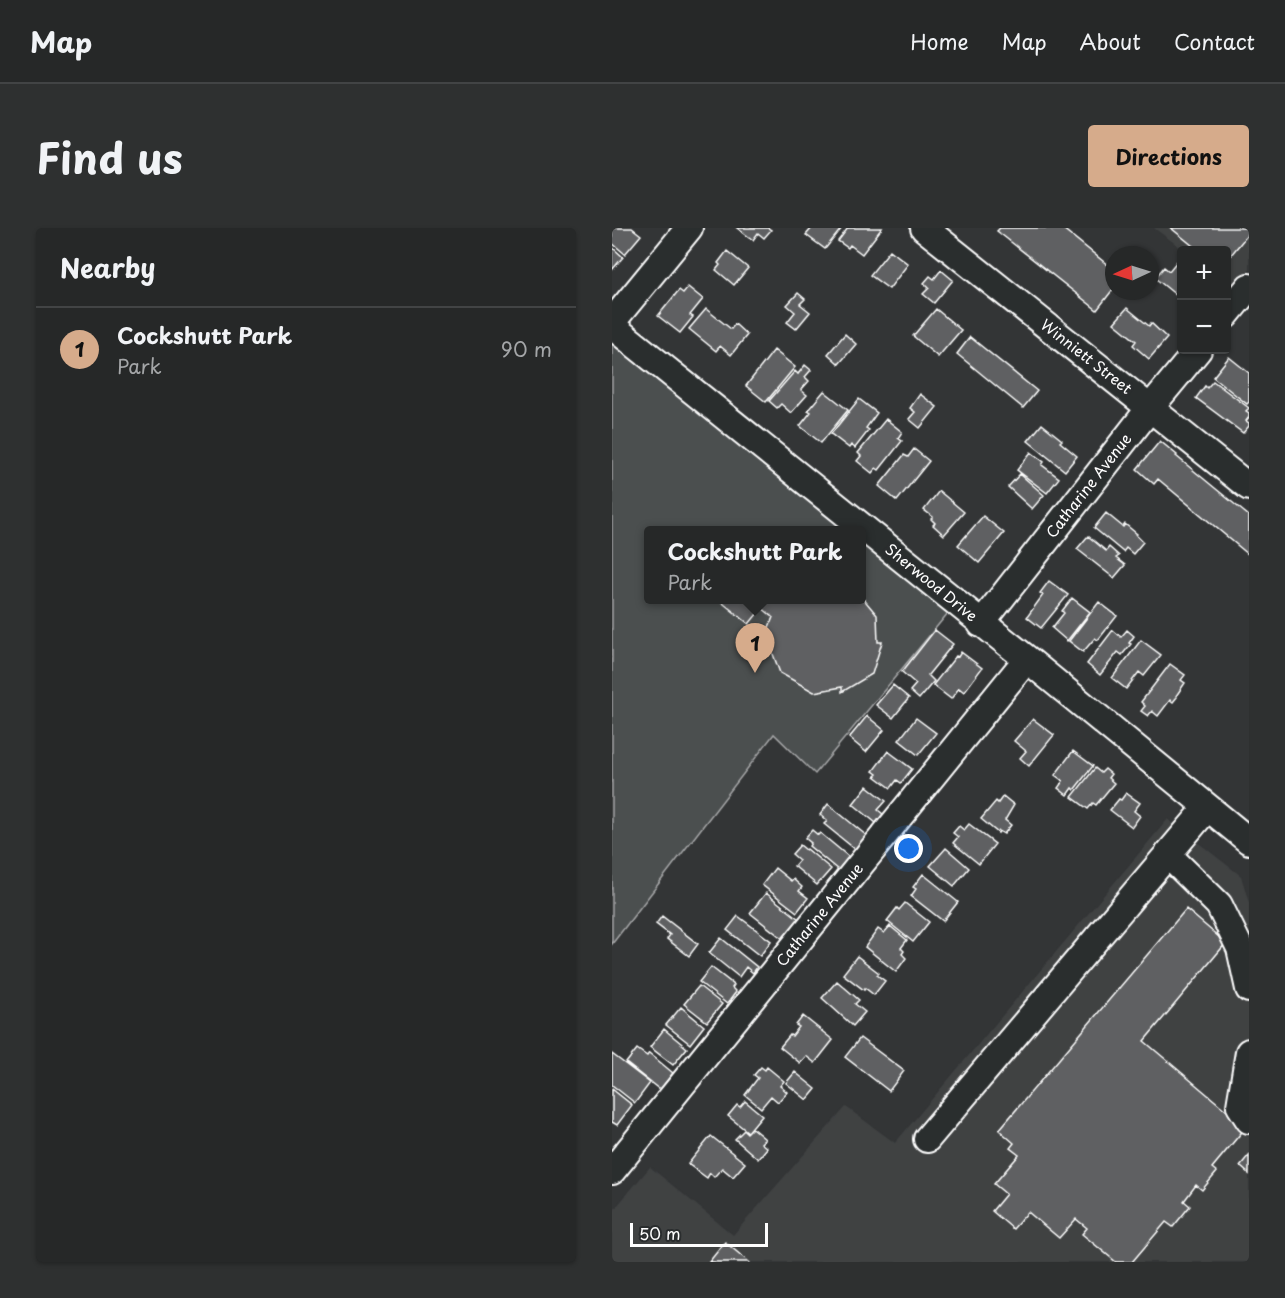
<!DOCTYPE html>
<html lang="en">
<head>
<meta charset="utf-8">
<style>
  body { margin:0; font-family:"Playpen Sans",sans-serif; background:#2e3030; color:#f1f3f6 }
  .controls { position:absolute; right:18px; top:18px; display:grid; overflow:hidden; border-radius:6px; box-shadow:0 2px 4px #0004 }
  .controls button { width:54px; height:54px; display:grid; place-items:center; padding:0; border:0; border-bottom:2px solid #424445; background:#262828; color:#f1f3f6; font:30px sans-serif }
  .compass { position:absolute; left:493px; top:18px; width:54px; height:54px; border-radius:50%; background:#262828; box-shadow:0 2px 4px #0004; rotate:266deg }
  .scale { position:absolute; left:18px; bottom:15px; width:138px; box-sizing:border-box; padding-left:6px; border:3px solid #fff; border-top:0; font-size:16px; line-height:21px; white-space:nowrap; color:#fff; -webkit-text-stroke:4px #2a2d2e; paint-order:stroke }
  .you { position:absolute; left:297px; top:621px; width:21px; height:21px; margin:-15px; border:4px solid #fff; border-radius:50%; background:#1a73e8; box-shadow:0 0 0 9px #1a73e833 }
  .badge { display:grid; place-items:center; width:39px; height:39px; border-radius:50%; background:#d6ab8b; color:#111; font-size:20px; font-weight:700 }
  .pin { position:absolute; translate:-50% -50px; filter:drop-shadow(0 2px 3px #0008) }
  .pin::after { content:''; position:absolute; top:32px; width:21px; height:18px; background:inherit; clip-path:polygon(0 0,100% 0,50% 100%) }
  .popup { position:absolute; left:32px; top:298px; width:222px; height:78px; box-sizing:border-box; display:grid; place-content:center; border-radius:6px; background:#262828; filter:drop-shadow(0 2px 4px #0005); font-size:20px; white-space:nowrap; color:#a4a6a8 }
  .popup b { font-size:22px; color:#f1f3f6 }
  .popup::after { content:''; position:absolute; left:50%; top:100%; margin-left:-12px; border:12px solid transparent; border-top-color:#262828 }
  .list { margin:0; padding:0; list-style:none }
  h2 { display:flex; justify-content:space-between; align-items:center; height:78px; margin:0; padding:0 24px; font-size:26px }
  h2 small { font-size:20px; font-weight:400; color:#a4a6a8 }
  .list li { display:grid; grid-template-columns:39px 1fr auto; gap:18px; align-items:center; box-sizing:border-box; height:84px; padding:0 24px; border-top:2px solid #424445 }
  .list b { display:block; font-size:22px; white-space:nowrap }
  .list p { margin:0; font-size:20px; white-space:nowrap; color:#a4a6a8 }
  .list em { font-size:20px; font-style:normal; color:#a4a6a8 }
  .map { position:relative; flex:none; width:637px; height:1034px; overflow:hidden; border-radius:6px }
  header { display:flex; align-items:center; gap:36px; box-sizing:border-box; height:84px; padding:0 30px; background:#262828; border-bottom:2px solid #424445 }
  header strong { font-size:28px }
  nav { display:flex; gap:33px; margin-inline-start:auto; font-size:21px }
  .intro { display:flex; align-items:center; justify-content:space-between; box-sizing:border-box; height:144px; padding:0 36px }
  h1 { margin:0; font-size:42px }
  .button { padding:15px 27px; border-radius:6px; background:#d6ab8b; color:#111; font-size:21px; font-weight:700 }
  main { display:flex; gap:36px; padding:0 36px }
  aside { flex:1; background:#262828; border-radius:6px; box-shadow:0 2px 4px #0004 }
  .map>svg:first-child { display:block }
</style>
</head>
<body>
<header>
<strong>Map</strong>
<nav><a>Home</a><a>Map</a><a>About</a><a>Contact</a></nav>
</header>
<div class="intro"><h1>Find us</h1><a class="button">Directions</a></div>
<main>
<aside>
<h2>Nearby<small></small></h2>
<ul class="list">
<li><span class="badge">1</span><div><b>Cockshutt Park</b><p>Park</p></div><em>90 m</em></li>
</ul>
</aside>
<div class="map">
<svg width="637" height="1034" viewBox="0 0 637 1034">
  <rect width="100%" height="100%" fill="#333536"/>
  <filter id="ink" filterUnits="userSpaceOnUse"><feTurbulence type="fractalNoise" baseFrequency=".0167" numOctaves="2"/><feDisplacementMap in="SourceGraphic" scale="12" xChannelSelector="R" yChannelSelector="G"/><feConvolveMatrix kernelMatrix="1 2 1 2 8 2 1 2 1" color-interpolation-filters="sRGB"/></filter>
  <g filter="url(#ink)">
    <path fill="#404243" d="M542 0H637V71L615 54 614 22H572Z
      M556 591 629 648 637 675V1034H0V984L38 939 121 1007 234 879 283 915Z"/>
    <path fill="#4c4f50" stroke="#a6a7a8" stroke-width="1.5" d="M0 116 233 302H36V372H249L250 316 336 385 203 546 162 506 0 716Z"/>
    <path fill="#5f6162" stroke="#fff" stroke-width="1.5" d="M0 0H20L29 7 13 26 0 15Z
      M125 0H156L159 2 152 10 146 5 141 12Z
      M200 0H230L213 21 194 7Z
      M236 0H270L250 26 238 17 236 20 226 13Z
      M388 0H450L502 42V60L485 82 385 3Z
      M559 0H637V5L614 33V22H586Z
      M0 19 11 29 0 42Z
      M278 22 296 36 277 61 258 47Z
      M115 23 136 40 122 57 104 42 108 37 106 35Z
      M566 32 570 35V72L543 50 552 39 557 43Z
      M329 42 341 52 322 75 311 66 317 60 312 55 318 48 322 51Z
      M76 59 91 71 78 87 81 89 68 105 46 88 67 62 71 65Z
      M186 65 193 71 188 76 198 84 184 101 175 94 183 84 175 77Z
      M515 80 537 98 539 95 555 110 537 131 521 117 524 113 502 95Z
      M94 81 119 101 123 96 135 107 119 127 108 118 104 123 77 101Z
      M324 81 349 102 326 129 301 108Z
      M233 106 244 116 227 136 216 126Z
      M358 109 425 163 411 180 345 126Z
      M162 122 183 139 154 174 134 158Z
      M617 129 637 145V174L635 176 601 149Z
      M193 137 199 142 193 149 197 153 189 162 195 167 179 185 169 176 165 180 157 173 183 143 186 146Z
      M601 153 637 180 634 183 637 185V189L634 193 637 195V198L631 205 584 170 593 158 595 160Z
      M212 163 236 182 209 215 188 198 199 184 196 182Z
      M308 166 325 179 308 200 297 191 303 184 298 180Z
      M247 171 265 185 254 200 257 202 243 220 239 217 237 220 219 206Z
      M274 191 290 204 286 210 290 213 267 242 264 240 260 245 245 233 249 228 246 225Z
      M430 196 450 212 448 214 465 228 453 243 416 213Z
      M548 213 565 227 564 228 637 288V327L546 251 542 256 525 241Z
      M302 221 317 233 285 273 267 258 292 227 296 229Z
      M419 224 432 234 430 237 447 250 435 265 405 242Z
      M408 246 432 267 420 281 396 259Z
      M327 263 352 284 332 307 321 297 323 295 319 291 321 289 312 282Z
      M494 285 511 299 513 296 525 306 524 307 531 314 521 326 514 320 511 324 482 300Z
      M371 288 392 305 367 335 346 317Z
      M476 308 494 323 497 319 507 328 504 330 513 337 502 350 465 321Z
      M437 353 456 367 429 400 415 389 431 367 428 365Z
      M249 368 265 387 266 414H270L260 446 230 464V459L202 464 168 445 154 407 161 389 150 380 137 396 107 372H249Z
      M460 370 478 384 455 413 440 400 452 385 450 383Z
      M487 374 505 388 486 412 483 410 471 424 457 413Z
      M323 402 341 416 316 447 322 453 307 471 298 463 304 456 290 444Z
      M501 402 509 409 515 402 522 408 517 415 519 416 510 427 506 424 488 447 475 436Z
      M529 412 549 427 532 448 527 444 514 461 500 450Z
      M349 424 370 440 352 464 347 460 339 471 321 457 344 428 346 429Z
      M558 436 573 447 569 452 573 455 564 468 565 469 561 474 558 472 546 488 540 483 536 488 529 483 533 478 529 474Z
      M281 457 297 470 281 490 264 477Z
      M255 488 272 502 254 524 237 510Z
      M304 490 324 505 306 527 287 512Z
      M421 491 442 507 417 538 408 530 414 523 402 513Z
      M276 523 300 541 289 555 285 552 279 560 263 548 265 546 261 543Z
      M461 523 481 538 462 562 460 560 455 567 446 560 451 553 443 547Z
      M483 540 489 545 493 541 499 546 496 550 502 555 484 577 481 575 476 581 460 569Z
      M255 558 274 573 266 582 271 586 264 595 241 576Z
      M514 565 528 575 522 583 528 588 520 599 498 582 507 571 509 572Z
      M391 568 402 577 393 592 399 597 392 606 387 603 386 605 369 591 384 573 386 575Z
      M216 576 255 608 244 622 212 596 215 593 208 587Z
      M357 596 383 616 367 636 341 615 346 609 341 605 347 598 352 602Z
      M200 602 206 607 208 605 237 629 226 642 197 618 199 615 193 610Z
      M188 617 194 622 195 621 219 641 205 657 182 638 187 632 180 626Z
      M334 620 357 640 342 658 318 638Z
      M163 640 179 653 181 651 190 659 187 663 196 670 185 684 150 657Z
      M311 646 346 674 331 693 299 668 304 661 301 659Z
      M154 665 187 691 171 711 138 685Z
      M293 675 317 694 301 714 275 693 285 680 287 682Z
      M574 681 614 715 532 813 634 899 600 940 605 944 590 962 584 957 572 973 578 978 561 999 554 994 520 1034H504L470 1006 475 1000 464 991 447 1010 416 984 401 1001 380 983 394 966 382 956 407 927 398 920 402 915 387 902Z
      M50 688 86 716 77 728 55 711 58 707 44 696Z
      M126 688 159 713 148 728 115 702Z
      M278 698 295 712 289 720 292 723 290 726 294 730 284 744 253 719 266 701 272 705Z
      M109 710 145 739 141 745 134 739 127 749 97 725Z
      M245 728 267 745 265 747 273 753 262 767 253 760 252 762 231 746Z
      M99 739 122 757 120 760 124 764 115 776 87 754Z
      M225 753 247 772 243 776 253 784 241 798 210 770Z
      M87 758 110 776 95 794 72 776Z
      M69 779 92 798 78 816 54 797Z
      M191 788 221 812 203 835 194 828 188 835 168 819 178 807 180 808 187 799 184 797Z
      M52 801 75 820 61 837 38 819Z
      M248 810 292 843 277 863 233 829Z
      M25 821 35 828 37 825 61 845 48 862 14 835Z
      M0 826 38 855 23 875 0 857Z
      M149 839 153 842 155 839 172 853 168 858 175 864 166 874 159 868 149 880 133 867 146 850 142 847Z
      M183 844 204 861 195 872 174 855Z
      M0 861 20 877 5 897 0 894Z
      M133 873 150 887 136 904 116 888 125 877 128 879Z
      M140 900 153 911 149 915 155 920 146 931 123 911 132 902 135 905Z
      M99 908 133 935 121 949 110 940 102 949 98 945 95 950 76 936Z
      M637 927V946L628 938Z
      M113 1014 137 1034H97Z"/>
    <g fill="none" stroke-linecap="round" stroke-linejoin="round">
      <defs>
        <path id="minor" d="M312 0 637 259
          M614 87 637 59
          M0 94 77 0
          M0 98 415 431 637 613
          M369 396 538 180 586 122
          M556 627 607 677 628 720 637 761
          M637 824 628 878 637 892
          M315 911 595 580
          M0 943 415 431"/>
      </defs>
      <use href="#minor" stroke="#fff" stroke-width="30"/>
      <use href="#minor" stroke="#2a2d2e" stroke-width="26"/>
    </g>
  </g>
  <g text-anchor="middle" stroke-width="6" stroke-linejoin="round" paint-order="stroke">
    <g font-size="15" fill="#fff" stroke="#2a2d2e">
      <text transform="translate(474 129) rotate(38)" y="5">Winniett Street</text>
      <text transform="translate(477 258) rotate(-52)" y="5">Catharine Avenue</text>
      <text transform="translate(319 355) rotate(39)" y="5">Sherwood Drive</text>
      <text transform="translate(208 687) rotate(-51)" y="5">Catharine Avenue</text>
    </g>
  </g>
</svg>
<div class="controls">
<button>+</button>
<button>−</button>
</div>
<svg class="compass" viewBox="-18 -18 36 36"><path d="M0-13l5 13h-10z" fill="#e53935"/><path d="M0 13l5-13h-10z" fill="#a4a6a8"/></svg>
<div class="scale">50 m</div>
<div class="you"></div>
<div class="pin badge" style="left:143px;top:445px">1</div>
<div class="popup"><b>Cockshutt Park</b>Park</div>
</div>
</main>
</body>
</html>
